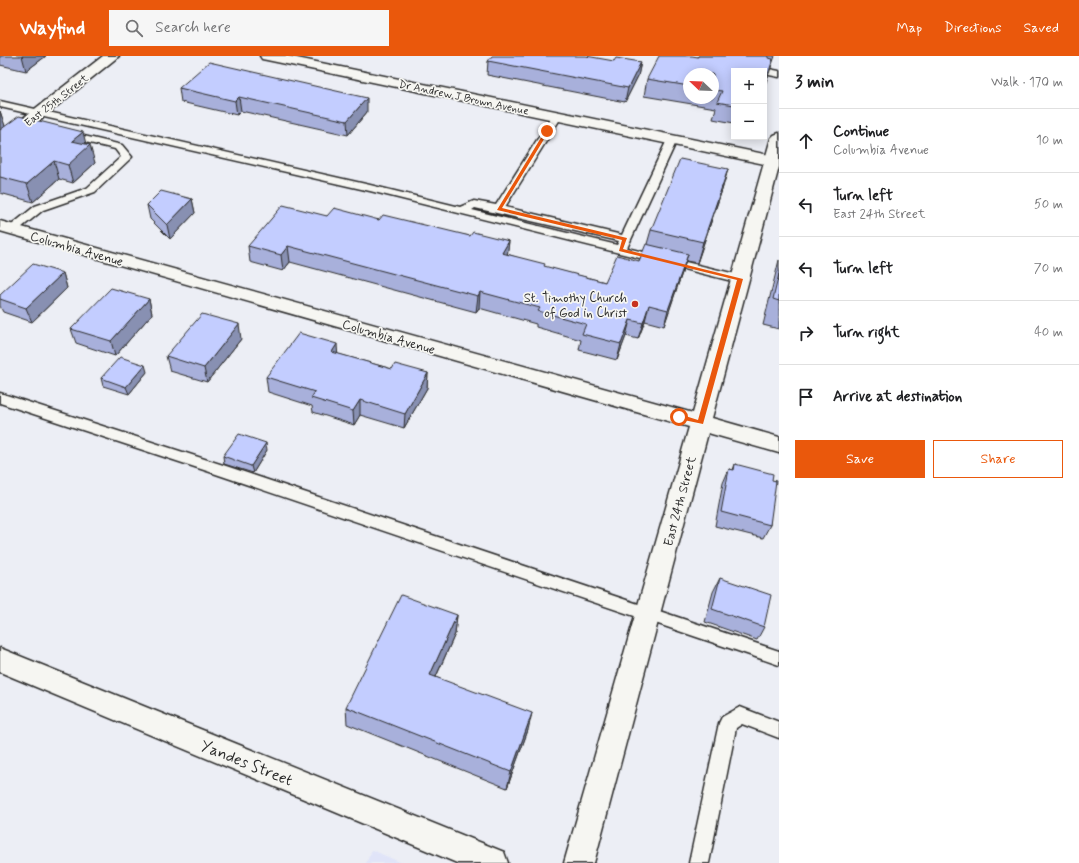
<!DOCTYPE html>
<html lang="en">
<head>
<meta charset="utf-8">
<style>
  body { margin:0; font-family:Mynerve,sans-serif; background:#f6f6f6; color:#202124 }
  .controls { position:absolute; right:12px; top:12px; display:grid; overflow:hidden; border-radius:0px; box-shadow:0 2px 10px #0003 }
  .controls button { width:36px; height:36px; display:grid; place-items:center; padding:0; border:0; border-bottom:1px solid #e0e0e0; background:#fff; color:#202124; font:20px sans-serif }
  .compass { position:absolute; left:683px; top:12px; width:36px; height:36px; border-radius:50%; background:#fff; box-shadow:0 2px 10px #0003; rotate:293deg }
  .stop { position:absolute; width:12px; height:12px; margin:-9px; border:3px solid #ea580c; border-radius:50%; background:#fff }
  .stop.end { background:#ea580c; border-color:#fff; box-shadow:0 1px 4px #0008 }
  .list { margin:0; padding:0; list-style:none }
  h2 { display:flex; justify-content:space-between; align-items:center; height:52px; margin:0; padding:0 16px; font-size:17px }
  h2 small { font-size:13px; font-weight:400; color:#757577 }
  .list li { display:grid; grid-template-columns:26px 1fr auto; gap:12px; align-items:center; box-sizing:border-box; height:64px; padding:0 16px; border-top:1px solid #e0e0e0 }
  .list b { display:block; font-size:15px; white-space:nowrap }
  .list p { margin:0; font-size:13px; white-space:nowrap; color:#757577 }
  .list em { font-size:13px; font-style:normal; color:#757577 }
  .actions { display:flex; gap:8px; padding:12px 16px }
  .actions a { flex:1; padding:9px 0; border:1px solid #ea580c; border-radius:0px; text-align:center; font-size:14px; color:#ea580c }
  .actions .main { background:#ea580c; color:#fff }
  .icon { flex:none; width:22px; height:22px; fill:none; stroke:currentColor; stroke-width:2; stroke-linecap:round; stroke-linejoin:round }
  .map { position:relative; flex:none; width:779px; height:807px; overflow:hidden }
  header { display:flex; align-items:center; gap:24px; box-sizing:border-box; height:56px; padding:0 20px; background:#ea580c; color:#fff }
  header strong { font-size:19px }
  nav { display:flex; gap:22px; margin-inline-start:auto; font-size:14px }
  .search { width:280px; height:36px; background:#f6f6f6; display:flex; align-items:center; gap:10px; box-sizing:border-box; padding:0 14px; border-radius:0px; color:#757577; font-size:15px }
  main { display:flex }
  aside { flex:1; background:#fff }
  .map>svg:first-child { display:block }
</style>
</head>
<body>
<header>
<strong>Wayfind</strong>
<div class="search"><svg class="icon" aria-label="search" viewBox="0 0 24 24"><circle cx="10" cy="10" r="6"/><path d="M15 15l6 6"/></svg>Search here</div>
<nav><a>Map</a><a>Directions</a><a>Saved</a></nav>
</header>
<main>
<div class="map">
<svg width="779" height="807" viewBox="0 0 779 807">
  <rect width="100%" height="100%" fill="#eceef5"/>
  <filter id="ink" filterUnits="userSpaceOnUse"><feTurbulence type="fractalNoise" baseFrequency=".025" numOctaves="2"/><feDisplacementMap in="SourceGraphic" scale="8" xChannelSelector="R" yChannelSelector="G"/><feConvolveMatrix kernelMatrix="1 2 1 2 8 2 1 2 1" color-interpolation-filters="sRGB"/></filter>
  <g filter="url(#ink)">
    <path fill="#e0e4f8" d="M372 794 402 807H366Z"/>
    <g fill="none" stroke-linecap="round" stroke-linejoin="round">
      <defs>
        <path id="service" d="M764 12 779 15V21L764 18V15H759Z
          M0 45 370 129 460 151 474 145 496 149 552 60 557 57 562 60 505 151 622 179 667 84 672 81 677 84 627 192 744 220 746 223 744 226 740 227 370 135 0 51ZM475 152 619 185 617 189 472 154Z
          M67 76 122 89 132 101 95 136 43 154 16 176H8L6 174 8 172 35 150 87 132 121 101 115 93 64 81 62 79Z
          M0 337 220 408 779 595V609L210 416 0 347Z
          M740 651 779 666V682L742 668 736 672 709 807H689L719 667 722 661Z"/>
        <path id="minor" d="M779 77V111L712 362 779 381V397L708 377 594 807H564L689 371 0 175V165L693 357 771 82 774 79Z
          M0 592 504 796 508 807H457L0 616Z"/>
        <path id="tertiary" d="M103 0H119L6 91 0 93V80Z"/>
        <path id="secondary" d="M260 0H287L779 101V111L267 4 262 3Z"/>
      </defs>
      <use href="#service" stroke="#2b2b2b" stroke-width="3"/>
      <use href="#minor" stroke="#2b2b2b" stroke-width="3"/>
      <use href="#tertiary" stroke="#2b2b2b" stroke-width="3"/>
      <use href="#secondary" stroke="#2b2b2b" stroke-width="3"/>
      <use href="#service" fill="#f6f6f2" fill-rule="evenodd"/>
      <use href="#minor" fill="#f6f6f2" fill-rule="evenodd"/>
      <use href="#tertiary" fill="#f6f6f2" fill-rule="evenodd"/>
      <use href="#secondary" fill="#f6f6f2" fill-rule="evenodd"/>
    </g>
    <path fill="#a8b0db" stroke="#2b2b2b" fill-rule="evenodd" d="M0 0H46L26 15 0 9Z
      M698 0H775L764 32V15H734V67L713 63 716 52 644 40 647 23 698 1ZM689 18H713V42H689Z
      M488 5H614L641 6 638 20 625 46 487 19Z
      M179 32 367 56 348 79 241 55 237 59 181 46Z
      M0 55 5 71 86 88 95 107 73 127 59 123 33 146 0 137Z
      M728 113 722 134 697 207 686 205 683 214 664 270 645 265 638 283 626 280 617 304 579 294 581 284 536 271V268L479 252 476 256 290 206 283 215 250 206 248 190 327 160 379 164 470 180 509 185 507 198 545 211 605 226 639 205 647 188 651 174Z
      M192 143 195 157 170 183 150 163 147 149Z
      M779 204V273L763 269Z
      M63 217 67 232 32 266 3 256 0 250V239Z
      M149 243 152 258 115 300 76 287 71 273Z
      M241 283 207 326 170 315 166 300Z
      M338 298 392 313 428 317 427 332 404 372 360 359 354 369 313 356 312 350 268 336 266 321Z
      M147 316 129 338 103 330 101 322Z
      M267 394 253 417 224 408 223 400Z
      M735 408 772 424 770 469 763 482 715 470 723 427 729 413 733 414Z
      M720 522 764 571 757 584 705 566 713 536Z
      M457 559 455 578 436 621 528 674 507 732 347 668 346 651Z"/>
    <path fill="#8890b2" stroke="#2b2b2b" d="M22 0H46L26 15Z
      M641 6 638 20 625 46 628 32Z
      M239 41 241 55 237 59 235 45Z
      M367 42V56L348 79 347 65Z
      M0 55 6 73 0 79Z
      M83 76 87 92 90 89 95 107 73 127 68 109 72 85Z
      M54 105 59 123 33 146 27 128Z
      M728 113 722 134 697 207 703 186Z
      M192 143 195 157 170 183 167 169Z
      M509 185 507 202 502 197Z
      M288 190 290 206 283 215 281 199Z
      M688 198 683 214 664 270 668 254Z
      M63 217 67 232 32 266 26 252Z
      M480 236 479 252 476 256 478 240Z
      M149 243 152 258 115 300 111 285Z
      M649 249 645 265 638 283 643 267Z
      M630 264 626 280 617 304 621 288Z
      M239 268 241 283 207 326 204 312Z
      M337 288 338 303 332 296Z
      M145 309 147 316 129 338 126 331Z
      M428 317 427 332 404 372 405 358Z
      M360 344V359L354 369 353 355Z
      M266 387 267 394 253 417 251 410Z
      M457 559 455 578 429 636 430 619Z
      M532 657 528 674 507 732 511 716Z"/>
    <path fill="#c3cdff" stroke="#2b2b2b" d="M492 0H586L614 5 616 2 641 6 628 32 488 5Z
      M659 0H692L698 1V0H768V2L773 3 764 31V15H734V49L717 46 722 35 713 34V18H689V30L647 23Z
      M209 6 367 42 347 65 239 41 235 45 179 32Z
      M19 60 83 76 72 85 90 89 68 109 54 105 27 128 0 121V74Z
      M680 103 728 113 703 186 651 174Z
      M161 135 192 143 167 169 147 149Z
      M283 149 327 160 334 152 379 164 383 159 470 180 473 176 509 185 502 197 545 208 544 210 605 226 617 199 639 205 646 188 688 198 668 254 649 249 643 267 630 264 621 288 582 278 586 268 538 255 540 252 480 236 478 240 288 190 281 199 248 190Z
      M33 208 63 217 26 252 0 243V239Z
      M779 218V245L773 243Z
      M111 232 149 243 111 285 71 273Z
      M202 258 239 268 204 312 166 300Z
      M299 277 337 288 332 296 392 313 395 308 428 317 405 358 360 344 353 355 311 342 315 336 266 321Z
      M120 301 145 309 126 331 101 322Z
      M239 378 266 387 251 410 223 400Z
      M735 408 773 418 772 424 776 425 770 469 721 456 729 413 734 414Z
      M720 522 771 539 764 571 712 553Z
      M401 539 457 559 430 619 532 657 511 716 346 651Z"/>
  </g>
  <path fill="#ea580c" d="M547 73 549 75 502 152 627 182 623 193 743 223 703 368 679 363 676 361 679 358 698 364 737 224 619 195 622 184 497 154 545 75Z"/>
  <circle fill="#c8321e" stroke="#f6f6f2" stroke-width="1.5" cx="635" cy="248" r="4"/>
  <g text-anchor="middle" stroke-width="3.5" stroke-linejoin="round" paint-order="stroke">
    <g font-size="11" fill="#2b2b2b" stroke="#f6f6f2">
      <text transform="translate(464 41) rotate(12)" y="4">Dr Andrew J Brown Avenue</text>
      <text transform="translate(56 44) rotate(-38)" y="4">East 25th Street</text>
    </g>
    <g font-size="13" fill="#2b2b2b" stroke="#f6f6f2">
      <text transform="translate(77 192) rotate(16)" y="5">Columbia Avenue</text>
      <text transform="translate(389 280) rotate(16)" y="5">Columbia Avenue</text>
      <text transform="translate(679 445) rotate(-75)" y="5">East 24th Street</text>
    </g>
    <g font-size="13" fill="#2b2b2b" stroke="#f6f6f2" text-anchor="end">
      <text x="627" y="246">St. Timothy Church<tspan x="627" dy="15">of God in Christ</tspan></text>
    </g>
    <g font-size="16" fill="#2b2b2b" stroke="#f6f6f2">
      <text transform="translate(247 706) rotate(22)" y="6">Yandes Street</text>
    </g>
  </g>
</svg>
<div class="controls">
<button>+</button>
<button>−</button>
</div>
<svg class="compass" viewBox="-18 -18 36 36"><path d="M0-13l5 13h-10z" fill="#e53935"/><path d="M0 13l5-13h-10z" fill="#757577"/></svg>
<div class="stop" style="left:679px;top:361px"></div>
<div class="stop end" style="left:547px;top:75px"></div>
</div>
<aside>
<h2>3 min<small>Walk · 170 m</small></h2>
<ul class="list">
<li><svg class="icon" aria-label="ahead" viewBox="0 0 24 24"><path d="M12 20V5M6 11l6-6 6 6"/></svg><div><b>Continue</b><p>Columbia Avenue</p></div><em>10 m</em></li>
<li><svg class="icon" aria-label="left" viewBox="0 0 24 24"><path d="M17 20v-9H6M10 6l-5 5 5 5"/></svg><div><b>Turn left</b><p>East 24th Street</p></div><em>50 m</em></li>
<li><svg class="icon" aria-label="left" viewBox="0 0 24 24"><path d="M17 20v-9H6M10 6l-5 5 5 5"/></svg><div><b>Turn left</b></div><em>70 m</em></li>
<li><svg class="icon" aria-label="right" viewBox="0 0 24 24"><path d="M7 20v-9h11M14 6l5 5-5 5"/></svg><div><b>Turn right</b></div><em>40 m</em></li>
<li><svg class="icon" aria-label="arrive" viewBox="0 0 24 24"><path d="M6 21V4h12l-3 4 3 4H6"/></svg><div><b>Arrive at destination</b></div></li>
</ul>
<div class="actions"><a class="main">Save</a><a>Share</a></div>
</aside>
</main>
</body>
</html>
